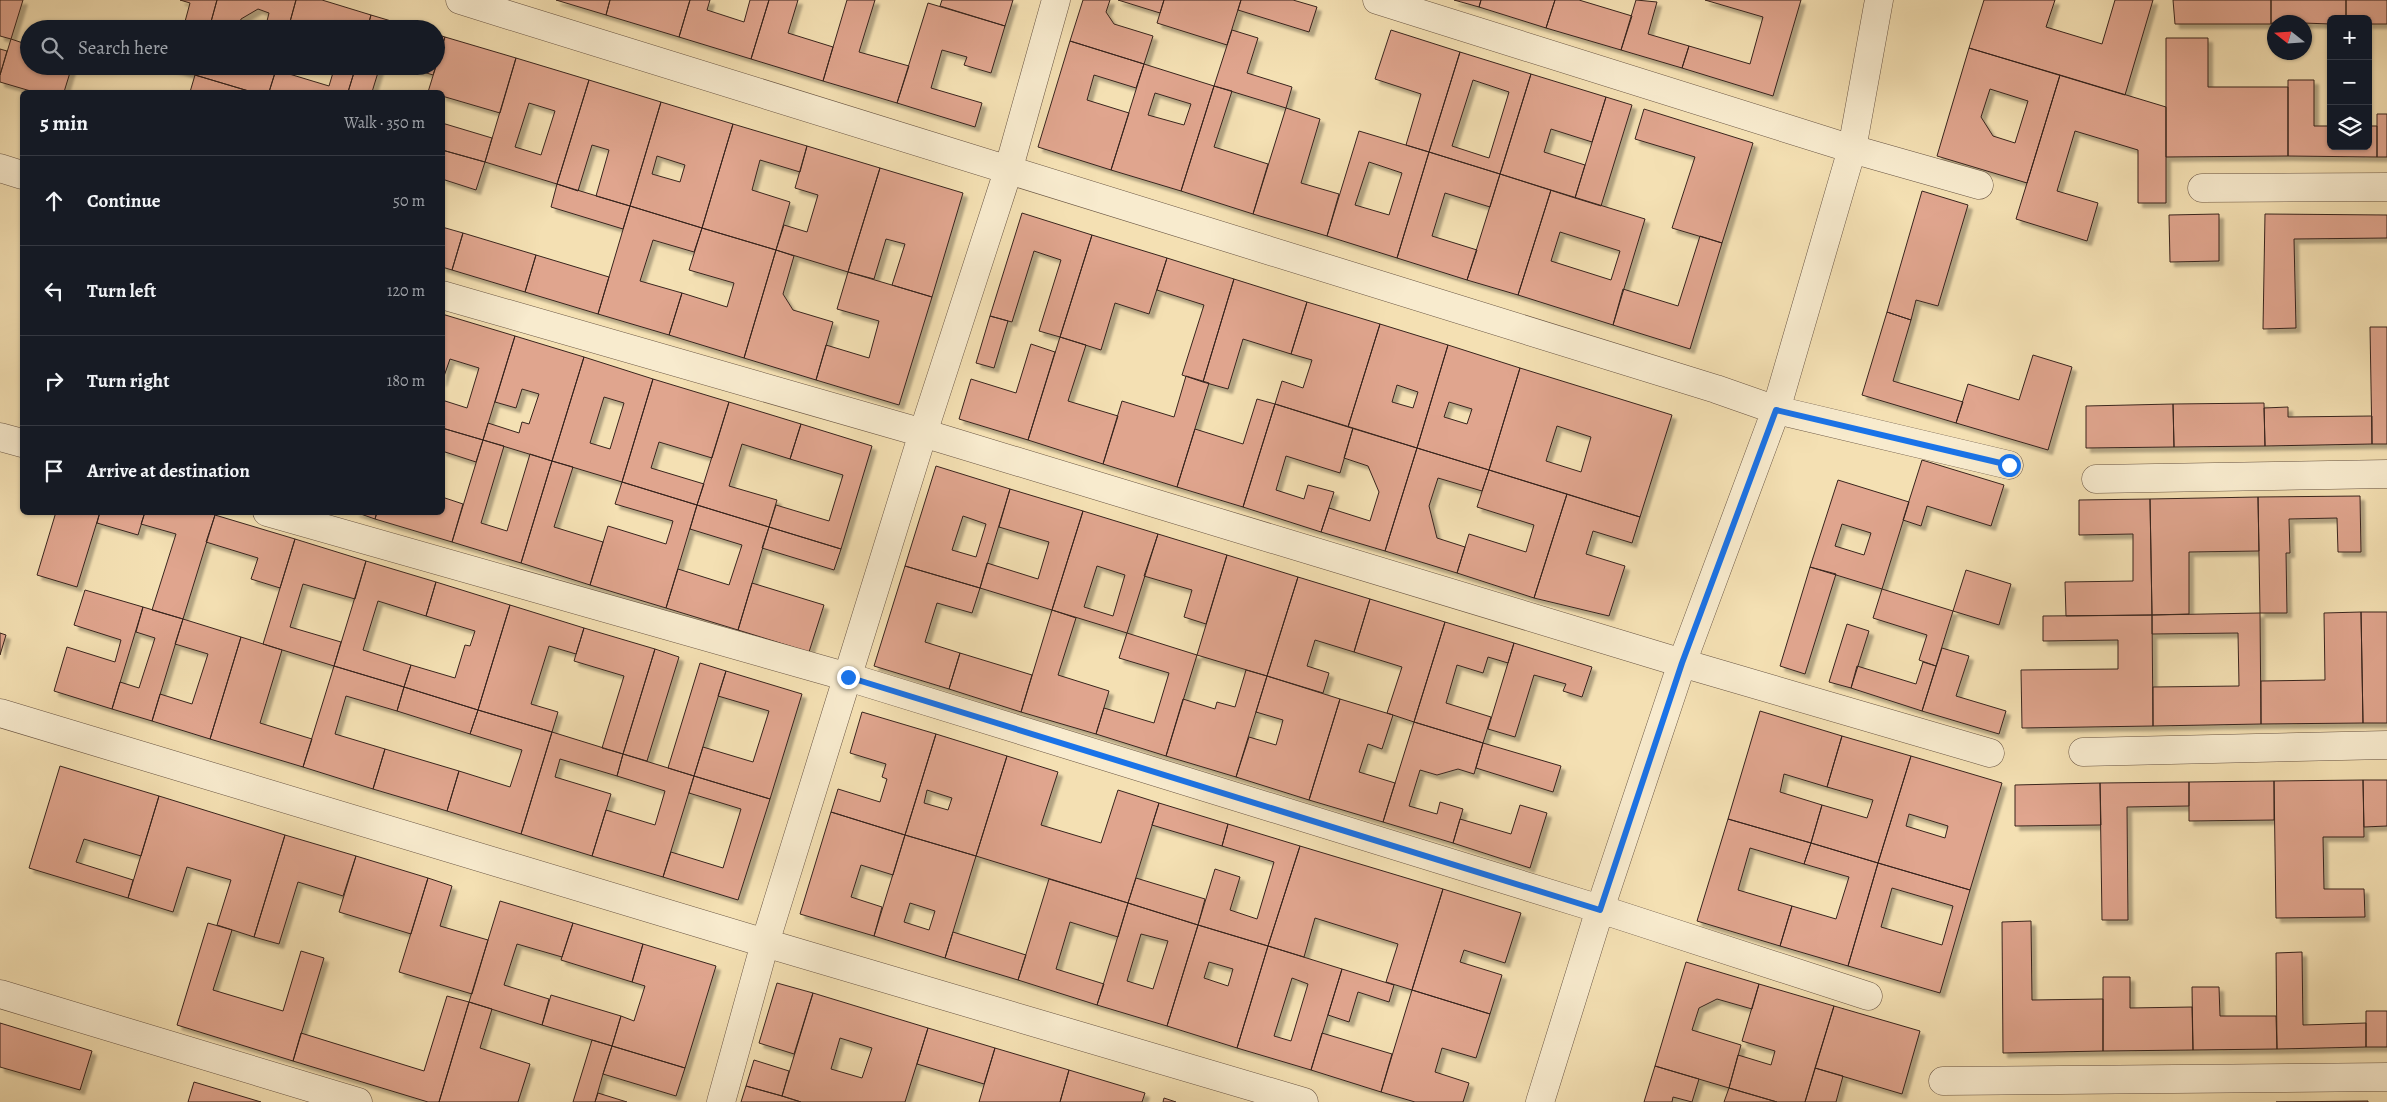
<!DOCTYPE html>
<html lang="en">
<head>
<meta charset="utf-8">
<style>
  body { margin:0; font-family:Alegreya,serif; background:#20242c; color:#f1f3f6 }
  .controls { position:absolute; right:15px; top:15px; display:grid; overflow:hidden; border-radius:8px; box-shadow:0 1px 4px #0004 }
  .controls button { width:45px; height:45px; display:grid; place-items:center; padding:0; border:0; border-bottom:1px solid #363941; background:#171b24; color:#f1f3f6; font:25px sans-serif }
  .compass { position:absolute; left:2267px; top:15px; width:45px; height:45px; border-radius:50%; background:#171b24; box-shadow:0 1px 4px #0004; rotate:287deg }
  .stop { position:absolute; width:15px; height:15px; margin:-11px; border:4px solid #1a73e8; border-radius:50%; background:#fff }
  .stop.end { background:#1a73e8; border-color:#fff; box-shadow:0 1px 5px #0008 }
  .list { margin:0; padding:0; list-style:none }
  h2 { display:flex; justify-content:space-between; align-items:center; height:65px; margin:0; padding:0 20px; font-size:21px }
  h2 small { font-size:16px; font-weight:400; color:#9ea1a6 }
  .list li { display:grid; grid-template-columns:32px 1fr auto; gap:15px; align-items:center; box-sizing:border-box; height:90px; padding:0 20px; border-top:1px solid #363941 }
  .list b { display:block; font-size:19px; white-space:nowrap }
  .list em { font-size:16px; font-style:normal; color:#9ea1a6 }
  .icon { flex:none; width:28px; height:28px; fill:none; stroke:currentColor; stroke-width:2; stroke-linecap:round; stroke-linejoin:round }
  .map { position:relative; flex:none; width:2387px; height:1102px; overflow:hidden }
  .search { position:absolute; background:#171b24; box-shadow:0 1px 4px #0004; left:20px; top:20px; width:425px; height:55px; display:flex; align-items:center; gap:12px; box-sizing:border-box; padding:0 18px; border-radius:28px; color:#9ea1a6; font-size:19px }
  .panel { position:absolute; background:#171b24; box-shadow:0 1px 4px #0004; left:20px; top:90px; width:425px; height:425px; border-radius:8px }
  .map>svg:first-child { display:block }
</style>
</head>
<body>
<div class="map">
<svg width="2387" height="1102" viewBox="0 0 2387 1102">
  <defs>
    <filter id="shadow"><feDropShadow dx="4.5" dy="4.5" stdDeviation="1" flood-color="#0004"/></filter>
  </defs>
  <rect width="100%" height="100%" fill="#f4e0b3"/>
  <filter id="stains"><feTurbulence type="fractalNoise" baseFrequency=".004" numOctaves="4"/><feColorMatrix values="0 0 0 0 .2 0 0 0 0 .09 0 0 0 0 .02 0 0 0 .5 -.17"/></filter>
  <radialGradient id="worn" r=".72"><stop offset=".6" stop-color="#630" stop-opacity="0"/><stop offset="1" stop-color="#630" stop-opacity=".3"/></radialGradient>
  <path fill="#e0a58e" stroke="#38241d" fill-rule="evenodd" filter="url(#shadow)" d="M0 0H23L11 39 0 36Z
    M180 0H217L209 29H183L190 3Z
    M217 0H296L288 29H265L269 13 258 9 241 19 238 29H209Z
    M296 0H322L371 15 367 29H288Z
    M556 0H610L606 15Z
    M610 0H690L679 37 606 15Z
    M690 0H710L707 10 744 22 750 0H769L751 59 679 37Z
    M769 0H798L788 33 833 47 823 81 751 59Z
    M847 0H875L859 52 909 66 897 103 823 81Z
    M942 0H1013L1005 26 940 6Z
    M1083 0H1110L1106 12 1114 24 1153 36 1144 64 1070 41Z
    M1118 0H1164L1160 13Z
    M1164 0H1241L1227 45 1157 23Z
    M1241 0H1293L1317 7 1309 32 1238 10Z
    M1454 0H1481L1479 7Z
    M1481 0H1555L1546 28 1479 7Z
    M1555 0H1579L1632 16 1621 50 1546 28Z
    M1636 0 1657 2 1648 34 1689 46 1682 68 1621 50Z
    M1705 0H1801L1773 96 1682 68 1689 46 1750 64 1763 17Z
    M1984 0H2055L2046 27 2102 44 2115 0H2153L2125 95 1969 48Z
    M2173 0H2271V24H2175Z
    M2271 0H2346V19H2331V24L2274 22 2271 24Z
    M2346 0H2387V24H2368V19H2346Z
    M928 3 1005 26 991 73 964 65 967 57 942 50 931 88 982 103 975 127 897 103Z
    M371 15 418 29H367Z
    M1232 30 1258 38 1247 73 1292 87 1286 108 1214 86Z
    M1391 30 1460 52 1429 152 1406 145 1421 94 1375 79Z
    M436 34 445 37 436 64Z
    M445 37 516 58 500 113 442 96V92H428Z
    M2166 38H2208V87H2288V156L2166 157Z
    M11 39 29 45V66H72L64 92H34L0 82V75Z
    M1070 41 1144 64 1136 88 1094 75 1087 100 1129 113 1111 170 1038 147Z
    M1969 48 2060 75 2027 183 1937 156ZM1990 89 2028 101 2015 143 1993 136 1981 117Z
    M0 49 7 51 0 75Z
    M1460 52 1531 74 1500 174 1429 152ZM1473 80 1509 92 1489 158 1452 146Z
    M516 58 589 80 557 184 485 162ZM529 103 555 111 541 155 515 147Z
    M1144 64 1214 86 1181 191 1111 170ZM1155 93 1191 104 1184 125 1148 115Z
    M171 66H198L195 75 171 68Z
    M198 66H277L269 92H252L195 75Z
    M335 66H356L348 92H269L276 70 329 86Z
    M356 66H380L372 92H348Z
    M404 66H436L433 75Z
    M1531 74 1606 97 1592 142 1551 129 1544 152 1585 165 1575 198 1500 174Z
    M195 75 252 92H190Z
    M2060 75 2166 107V203H2138V150L2075 131 2057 191 2098 203 2087 241 2016 219Z
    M589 80 661 102 630 206 596 196 609 150 592 145 578 191 557 184Z
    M2288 80H2314V126H2331V146H2368V126H2377V157L2288 156Z
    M1214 86 1232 91 1214 147 1268 164 1253 214 1181 191Z
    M1606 97 1632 105 1601 206 1575 198Z
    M661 102 733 124 702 228 630 206ZM657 156 685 165 680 182 652 174Z
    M1286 108 1320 119 1301 183 1339 194 1327 236 1253 214Z
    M1644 109 1753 143 1722 243 1672 228 1695 157 1635 139Z
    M2377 114H2387V157H2377Z
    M442 123 492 138 485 162 442 150Z
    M733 124 807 146 800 172 760 160 752 190 790 202 776 250 702 228Z
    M1359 131 1429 152 1397 258 1327 236ZM1369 162 1402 173 1389 215 1355 205Z
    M807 146 880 168 848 272 776 250 784 225 807 232 818 195 795 188Z
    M442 150 485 162 476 190 442 179Z
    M1429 152 1500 174 1490 207 1445 193 1432 236 1477 250 1467 280 1397 258Z
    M880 168 963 193 932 297 892 285 905 244 886 239 874 279 848 272Z
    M1500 174 1551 190 1518 295 1467 280Z
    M557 184 630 206 623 229 551 207Z
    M1551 190 1645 219 1613 325 1518 295ZM1560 232 1620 251 1611 280 1551 261Z
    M1922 191 1968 205 1938 306 1916 300 1911 320 1887 312Z
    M630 206 702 228 694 252 653 240 640 281 682 293 669 335 598 314Z
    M1022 213 1092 235 1060 337 1039 331 1061 260 1034 251 1012 322 990 316Z
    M2219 214V261L2170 262 2169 215Z
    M2265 214 2387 215V238L2294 239 2296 328 2263 329Z
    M442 227 463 233 452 270 442 267Z
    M702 228 776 250 744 358 669 335 682 293 727 307 734 283 689 270Z
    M463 233 536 255 525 292 452 270Z
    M1092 235 1167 258 1149 314 1115 303 1101 350 1060 337Z
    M1700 236 1722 243 1690 349 1613 325 1623 289 1678 306Z
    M776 250 794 256 783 294 793 310 833 322 816 380 744 358Z
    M536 255 609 277 598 314 525 292Z
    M1167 258 1234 279 1203 382 1182 375 1204 305 1157 290Z
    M848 272 932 297 899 405 816 380 826 345 869 358 879 321 837 309Z
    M1234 279 1307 302 1291 354 1243 339 1228 389 1203 382Z
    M1307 302 1380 324 1348 427 1275 404 1282 381 1303 388 1312 360 1291 354Z
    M1887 312 1911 320 1893 381 1963 402 1956 423 1862 395Z
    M442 314 515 336 483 440 442 428V400L467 408 479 368 450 359 442 382Z
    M990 316 1008 321 994 368 976 363Z
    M1380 324 1448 345 1417 448 1348 427ZM1397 385 1418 392 1413 408 1392 402Z
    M2370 327H2387V444H2372Z
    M515 336 584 357 552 461 483 440 488 423 519 433 522 422 529 424 539 394 522 389 516 408 495 402Z
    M1060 337 1086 345 1068 401 1118 416 1103 464 1028 440Z
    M1031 344 1055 352 1028 440 959 419 971 379 1016 393Z
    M1448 345 1520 368 1489 470 1417 448ZM1449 402 1472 409 1467 424 1444 417Z
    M2033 355 2072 367 2048 450 1956 423 1968 384 2019 400Z
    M584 357 653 379 622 482 552 461ZM604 397 624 403 610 449 590 443Z
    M1520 368 1672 415 1640 517 1489 470ZM1557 426 1591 437 1581 472 1546 461Z
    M1186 376 1209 383 1177 487 1103 464 1122 401 1174 417Z
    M653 379 729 402 712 458 659 442 651 468 704 484 697 505 622 482Z
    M1257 399 1275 404 1243 507 1177 487 1195 429 1243 444Z
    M729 402 801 424 790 459 742 444 729 486 777 500 769 527 697 505Z
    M2264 403 2265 446 2174 447 2173 404Z
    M1275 404 1353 428 1340 473 1286 456 1276 490 1304 499 1308 485 1334 492 1321 532 1243 507Z
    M2173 404 2174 447 2086 448V406Z
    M2288 407V417L2372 416V444L2265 446 2264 408Z
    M801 424 872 446 841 549 769 527 776 505 829 521 843 475 790 459Z
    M442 428 483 440 476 462 442 451Z
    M1353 428 1417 448 1385 551 1321 532 1329 508 1370 521 1379 492 1368 466 1344 458Z
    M483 440 504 446 481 523 507 531 530 454 552 461 521 563 452 542Z
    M1417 448 1489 470 1482 491 1438 478 1429 506 1437 538 1465 547 1457 573 1385 551Z
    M1922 460 2004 485 1991 526 1927 506 1921 526 1903 520Z
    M552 461 573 467 554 527 603 542 590 585 521 563Z
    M936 466 1010 489 980 588 905 566ZM963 516 986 524 976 557 952 550Z
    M1489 470 1567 494 1534 598 1457 573 1469 534 1526 552 1534 525 1477 507Z
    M1838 480 1909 502 1882 589 1810 567ZM1842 524 1871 533 1864 555 1835 546Z
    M622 482 697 505 666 608 590 585 608 526 666 544 673 521 615 504Z
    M1010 489 1083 511 1052 610 980 588 987 563 1038 579 1049 542 999 527Z
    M1567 494 1640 517 1632 543 1593 531 1586 554 1625 566 1609 616 1534 598Z
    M2360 496 2361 552H2338L2337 518 2289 519 2290 553H2286L2287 613H2260L2258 497Z
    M442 497 463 504 452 542 375 519 377 512H442Z
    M2258 497 2259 551 2189 552V614L2152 615 2150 499Z
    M2150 499 2152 615 2066 616 2065 582 2133 581V534L2079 535V500Z
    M697 505 769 527 738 630 666 608 678 569 729 585 742 545 690 529Z
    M1083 511 1158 534 1127 633 1052 610ZM1097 566 1125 575 1113 616 1084 607Z
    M56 512H100L77 587 37 575Z
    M100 512H145L138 535 97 523Z
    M145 512H207L215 515 183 619 152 610 176 534 141 524Z
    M355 512H377L375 519Z
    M215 515 295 539 280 588 251 579 258 558 206 542Z
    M769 527 841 549 834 570 762 548Z
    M1158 534 1227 555 1206 624 1184 617 1192 590 1144 576Z
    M295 539 366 561 355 599 303 584 290 627 341 642 334 666 263 644Z
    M1227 555 1298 577 1267 676 1197 655Z
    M366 561 436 582 426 616 378 601 363 650 411 665 404 687 334 666Z
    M905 566 980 588 972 613 937 603 925 642 960 653 949 689 874 666Z
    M1810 567 1836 574 1805 674 1780 666Z
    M1966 570 2011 584 1999 625 1953 611Z
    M1298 577 1370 599 1354 652 1315 640 1307 666 1329 673 1323 693 1267 676Z
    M436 582 510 605 478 710 404 687 411 665 455 678 465 645 470 646 475 631 426 616Z
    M752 583 824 605 809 652 738 630Z
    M1882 589 1953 611 1936 666 1919 660 1927 635 1873 618Z
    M85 590 143 607 112 709 54 691 67 647 115 662 121 640 74 625Z
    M1370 599 1445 622 1414 722 1387 713 1402 667 1354 652Z
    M510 605 584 628 576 654 549 646 531 704 558 712 552 732 478 710Z
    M143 607 183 619 152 721 112 709 120 682 139 688 155 638 136 632Z
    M1052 610 1076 618 1058 675 1109 691 1096 734 1021 712Z
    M2361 612H2387V723H2363Z
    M2361 612 2363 723 2261 724V681L2325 680 2324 613Z
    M2260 613 2261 724 2153 726V687L2239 686 2238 633 2152 634V615Z
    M2152 615 2153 726 2022 728 2021 670 2118 669V640L2043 641V616Z
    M183 619 241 637 210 739 152 721 160 694 192 704 208 654 175 644Z
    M1445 622 1514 643 1508 663 1488 657 1483 673 1457 665 1446 703 1491 717 1483 743 1414 722Z
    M1847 624 1869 631 1851 688 1829 682Z
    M584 628 655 649 623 754 602 748 624 676 574 661Z
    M0 633 6 635 0 655Z
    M1127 633 1197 655 1166 756 1096 734 1104 708 1154 723 1169 673 1119 658Z
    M241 637 282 650 260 723 312 739 303 767 210 739Z
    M1514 643 1592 667 1582 697 1563 691 1566 684 1534 675 1515 737 1488 729Z
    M1942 648 1969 656 1956 696 2006 711 1999 734 1922 711Z
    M655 649 679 657 647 761 623 754Z
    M960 653 1032 675 1021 712 949 689Z
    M1923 662 1936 666 1922 711 1851 688 1857 666 1916 684Z
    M700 663 726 671 694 776 668 768Z
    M334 666 404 687 397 711 346 696 335 734 385 749 373 789 303 767Z
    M1246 670 1267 676 1236 777 1166 756 1183 699 1215 709 1217 702 1235 707Z
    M726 671 802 694 770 799 694 776 703 747 753 762 769 711 718 696Z
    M1267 676 1340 699 1309 800 1236 777 1249 737 1276 745 1283 720 1256 712Z
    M404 687 478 710 470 734 397 711Z
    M1340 699 1393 715 1382 749 1368 744 1359 772 1395 783 1383 822 1309 800Z
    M478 710 552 732 521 834 447 811 459 771 510 787 522 750 470 734Z
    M1760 711 1842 736 1827 787 1784 774 1780 792 1822 805 1811 843 1728 819Z
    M862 712 936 734 905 835 831 812 838 789 880 802 887 779 882 777 886 764 850 753Z
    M1414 722 1483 743 1474 774 1458 769 1437 775 1420 770 1409 806 1437 814 1440 802 1463 809 1453 843 1383 822Z
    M552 732 623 754 617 776 560 759 555 777 611 794 592 856 521 834Z
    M936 734 1007 756 976 856 905 835ZM927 790 952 798 948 810 924 803Z
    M1842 736 1911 756 1878 863 1811 843 1822 805 1867 818 1873 800 1827 787Z
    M1483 743 1561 766 1553 792 1476 768Z
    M385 749 459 771 447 811 373 789Z
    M623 754 694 776 663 877 592 856 606 810 655 825 665 791 617 776Z
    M1007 756 1058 772 1041 825 1101 843 1118 790 1159 803 1128 903 976 856Z
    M1911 756 2002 783 1970 890 1878 863ZM1909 814 1948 826 1945 838 1906 826Z
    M60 766 159 796 141 856 84 839 76 862 133 880 128 898 29 868Z
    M694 776 770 799 738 900 663 877 671 852 723 868 741 809 689 793Z
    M2363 780 2364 837H2323L2324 889H2364L2365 917 2276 918 2274 781Z
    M2363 780H2387V826L2364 827Z
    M2274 781V820L2189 821V782Z
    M2189 782V806L2127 807 2128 920H2102L2100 783Z
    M2100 783 2101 825 2015 826V785Z
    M159 796 285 835 254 937 217 925 231 880 187 867 173 912 128 898Z
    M1159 803 1228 824 1222 846 1152 825Z
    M1520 805 1547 813 1530 868 1453 843 1460 819 1511 834Z
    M831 812 905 835 893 875 861 865 851 897 882 907 874 936 800 914Z
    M1728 819 1811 843 1804 864 1750 848 1738 890 1792 906 1780 946 1697 921Z
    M1228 824 1300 846 1268 946 1198 925 1215 869 1240 877 1230 910 1257 919 1274 862 1222 846Z
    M285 835 356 856 343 896 298 882 279 944 254 937Z
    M905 835 976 856 945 958 874 936ZM910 903 935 911 929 930 904 922Z
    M1811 843 1878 863 1848 966 1780 946 1792 906 1836 919 1849 877 1804 864Z
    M1300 846 1443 889 1412 990 1386 982 1398 944 1315 918 1304 957 1268 946Z
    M356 856 428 878 411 934 339 912Z
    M1878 863 1970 890 1940 993 1848 966ZM1892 888 1953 906 1942 945 1881 927Z
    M428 878 452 886 440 926 488 940 472 994 399 972Z
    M1136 878 1205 899 1198 925 1128 903Z
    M1049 879 1128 903 1118 937 1070 922 1056 969 1104 984 1097 1005 1018 980Z
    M1443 889 1521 913 1505 963 1464 950 1460 962 1502 975 1490 1014 1412 990Z
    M500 901 573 923 562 957 517 944 504 985 549 999 542 1025 469 1002Z
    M1128 903 1198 925 1167 1026 1097 1005ZM1141 934 1168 941 1153 989 1127 981Z
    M2031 921 2032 1000 2103 999V1051L2003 1053 2002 922Z
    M208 923 232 930 213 990 283 1011 301 951 324 958 293 1061 177 1025Z
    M573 923 643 944 632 982 561 960Z
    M1198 925 1268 946 1237 1048 1167 1026ZM1209 962 1233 969 1228 986 1204 978Z
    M953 932 1026 955 1018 980 945 958Z
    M643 944 716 966 685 1068 612 1046 621 1016 634 1021 645 986 632 982Z
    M1268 946 1342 969 1311 1070 1237 1048ZM1292 978 1308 984 1291 1041 1274 1036Z
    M2302 952 2303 1025 2366 1023V1047L2277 1049 2276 953Z
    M1686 962 1759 984 1752 1009 1717 999 1699 1008 1692 1030 1741 1045 1729 1088 1655 1066Z
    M1342 969 1394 985 1389 1002 1358 992 1349 1022 1328 1015Z
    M2103 977H2130V1008L2192 1007 2193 1050 2103 1051Z
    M777 983 813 993 794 1054 759 1043Z
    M1759 984 1834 1006 1805 1102H1777L1729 1088 1738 1055 1771 1065 1775 1051 1742 1041Z
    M2192 987H2219L2220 1016H2276L2277 1049 2193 1050Z
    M1412 990 1490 1014 1476 1058 1442 1048 1435 1072 1469 1083 1463 1102H1415L1381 1092Z
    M813 993 928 1028 905 1102H801L782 1096ZM840 1038 872 1048 862 1078 831 1069Z
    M551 995 621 1016 612 1046 542 1025Z
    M447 996 469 1002 439 1102H428L293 1061 301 1033 424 1071Z
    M469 1002 492 1009 480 1048 530 1064 518 1102H439Z
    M1834 1006 1920 1031 1902 1094 1815 1068Z
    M2366 1011H2387V1047H2366Z
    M0 1023 92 1051 80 1090 0 1067Z
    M928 1028 995 1048 984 1084 917 1064Z
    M1322 1033 1392 1054 1381 1092 1311 1070Z
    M592 1040 612 1046 603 1074 595 1102H573Z
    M612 1046 685 1068 676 1096 603 1074Z
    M995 1048 1069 1070 1060 1102H979Z
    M754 1060 789 1071 782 1096 746 1086Z
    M1655 1066 1699 1079 1692 1102 1673 1097 1672 1102H1644Z
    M1815 1068 1843 1076 1836 1102H1805Z
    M1069 1070 1145 1093 1142 1102H1060Z
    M194 1082 261 1102H188Z
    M746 1086 782 1096 801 1102H741Z
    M1729 1088 1777 1102H1724Z
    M598 1093 627 1102H595Z
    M1164 1098 1176 1102H1163Z
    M2368 1101V1102H2276Z"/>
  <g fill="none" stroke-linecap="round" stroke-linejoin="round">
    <defs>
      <path id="minor" d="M460 0 1716 389 1776 410 2009 465
        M1377 0 1852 149 1979 185
        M0 168 22 175
        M2202 188 2387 187
        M442 295 923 433 1682 663 1990 753
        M0 437 22 443
        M2096 479 2387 474
        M267 512 848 677 1600 909 1868 996
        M0 713 765 943 1304 1102
        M2083 752 2387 745
        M0 994 358 1102
        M1943 1081 2387 1077
        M721 1102 765 943 923 433 1008 171 1056 0
        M1540 1102 1600 909 1682 663 1776 410 1852 149 1879 0"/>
    </defs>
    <use href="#minor" stroke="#675342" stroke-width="29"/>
    <use href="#minor" stroke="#f8ebce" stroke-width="28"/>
  </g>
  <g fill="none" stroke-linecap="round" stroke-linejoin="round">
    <path stroke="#1a73e8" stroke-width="6" d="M848 677 1600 910 1682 663 1776 410 2009 465"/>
  </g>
  <rect width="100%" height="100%" filter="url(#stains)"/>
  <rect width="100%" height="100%" fill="url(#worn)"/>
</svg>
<div class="controls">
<button>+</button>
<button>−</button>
<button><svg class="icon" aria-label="layers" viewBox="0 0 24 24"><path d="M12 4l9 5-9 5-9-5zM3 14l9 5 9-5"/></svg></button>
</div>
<svg class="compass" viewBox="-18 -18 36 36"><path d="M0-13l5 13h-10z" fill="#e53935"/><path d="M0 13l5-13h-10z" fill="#9ea1a6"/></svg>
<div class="stop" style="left:2009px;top:465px"></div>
<div class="stop end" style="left:848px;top:677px"></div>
<div class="search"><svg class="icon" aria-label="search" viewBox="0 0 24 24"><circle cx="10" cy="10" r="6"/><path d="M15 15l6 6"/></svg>Search here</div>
<section class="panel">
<h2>5 min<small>Walk · 350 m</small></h2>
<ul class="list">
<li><svg class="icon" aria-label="ahead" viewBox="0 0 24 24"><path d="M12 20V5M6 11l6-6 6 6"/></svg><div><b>Continue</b></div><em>50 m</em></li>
<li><svg class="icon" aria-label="left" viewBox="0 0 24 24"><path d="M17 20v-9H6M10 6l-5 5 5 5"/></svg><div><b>Turn left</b></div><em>120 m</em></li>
<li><svg class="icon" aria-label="right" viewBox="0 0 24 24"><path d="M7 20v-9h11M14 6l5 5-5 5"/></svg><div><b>Turn right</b></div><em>180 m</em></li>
<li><svg class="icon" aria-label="arrive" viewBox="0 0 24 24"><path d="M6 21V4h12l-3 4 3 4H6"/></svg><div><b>Arrive at destination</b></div></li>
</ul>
</section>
</div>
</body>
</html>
